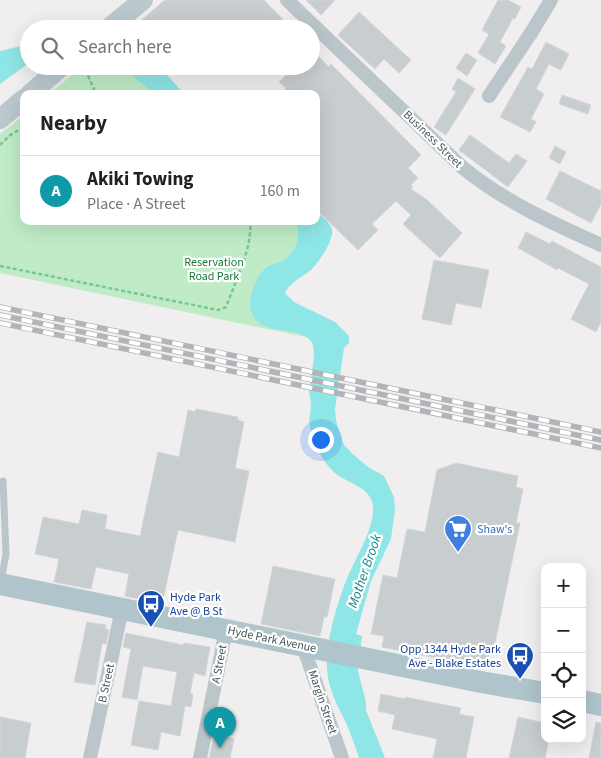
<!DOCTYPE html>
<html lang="en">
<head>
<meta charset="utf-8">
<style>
  body { margin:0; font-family:"Source Sans 3",sans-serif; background:#f6f6f6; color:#202124 }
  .controls { position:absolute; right:15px; bottom:15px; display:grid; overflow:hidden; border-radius:10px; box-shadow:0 5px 20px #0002 }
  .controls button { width:45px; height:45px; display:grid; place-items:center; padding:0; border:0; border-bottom:1px solid #e0e0e0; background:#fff; color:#202124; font:25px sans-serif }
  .you { position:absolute; left:320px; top:439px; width:18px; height:18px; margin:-12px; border:4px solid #fff; border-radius:50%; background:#1a73e8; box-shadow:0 0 0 8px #1a73e833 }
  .badge { display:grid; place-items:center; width:32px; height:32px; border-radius:50%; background:#2498d5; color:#fff; font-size:16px; font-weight:700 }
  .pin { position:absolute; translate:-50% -41px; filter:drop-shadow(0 1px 2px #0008) }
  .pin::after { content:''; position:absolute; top:26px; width:18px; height:15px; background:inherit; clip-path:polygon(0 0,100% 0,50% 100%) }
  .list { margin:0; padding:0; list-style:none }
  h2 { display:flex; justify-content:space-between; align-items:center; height:65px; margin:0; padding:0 20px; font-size:21px }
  h2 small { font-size:16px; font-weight:400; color:#757577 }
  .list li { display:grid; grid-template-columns:32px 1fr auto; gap:15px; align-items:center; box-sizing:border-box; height:70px; padding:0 20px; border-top:1px solid #e0e0e0 }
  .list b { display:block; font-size:19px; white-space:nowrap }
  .list p { margin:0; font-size:16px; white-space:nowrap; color:#757577 }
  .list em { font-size:16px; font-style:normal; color:#757577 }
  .icon { flex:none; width:28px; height:28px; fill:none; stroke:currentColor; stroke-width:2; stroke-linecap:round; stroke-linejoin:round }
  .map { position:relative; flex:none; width:601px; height:758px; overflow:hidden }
  .search { position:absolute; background:#fff; box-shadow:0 5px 20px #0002; left:20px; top:20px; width:300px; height:55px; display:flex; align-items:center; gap:12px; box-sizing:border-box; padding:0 18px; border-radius:28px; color:#757577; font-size:19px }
  .panel { position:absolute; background:#fff; box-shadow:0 5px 20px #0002; left:20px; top:90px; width:300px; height:135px; border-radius:10px }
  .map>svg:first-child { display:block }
</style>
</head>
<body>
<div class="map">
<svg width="601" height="758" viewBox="0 0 601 758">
  <rect width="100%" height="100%" fill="#f1eeef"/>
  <path fill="#bfecc7" d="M83 66H124L162 94H49Z
    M24 115V221H299V252L268 271 315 339 0 273V134Z"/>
  <path fill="#8fe6e6" d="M29 44V63L0 84V51Z
    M121 66H158L170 78 184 94H154Z
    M316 211C321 216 330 222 332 229 335 239 318 263 311 270 302 277 289 283 285 293L294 302 335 322 349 336V343L344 348 335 409 336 420 339 431 344 445 354 455 368 467 384 476 394 497 395 510 391 539 371 581 356 634 362 636 358 671 366 702V710L385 758H359C355 746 351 734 346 723 338 706 328 689 327 669 325 645 337 603 346 581 353 562 381 520 371 499 365 486 346 482 335 473 322 462 314 443 310 427 308 420 311 412 311 405 311 400 309 395 309 390 310 378 318 351 311 341 298 323 250 340 250 302 251 290 258 272 269 266 272 264 276 264 280 262 297 253 301 239 296 221H316Z"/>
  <path fill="#c8cdd0" stroke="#d3d6d9" d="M165 0H264L292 29H131Z
    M306 0H335L321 15Z
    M498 0H508L521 7 515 19 513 18 500 42 506 46 495 64 478 53 489 34 482 30Z
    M359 12 411 60 399 73 384 59 375 69 338 35Z
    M546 42 569 54 561 70 549 64 536 89 544 94 531 119 536 122 530 132 500 117 528 67 532 69Z
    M311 49 329 67 331 64 421 155 408 168 418 178 411 185 413 187 411 189 426 199 462 233 440 258 403 224 411 215 396 201 372 224 378 230 358 250 316 209V94H280L286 88 279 82 295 66H311Z
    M466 53 477 60 467 76 456 68Z
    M458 78 475 89 446 135 434 127 456 92 452 89Z
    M562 95 591 105 588 114 559 104Z
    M470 135 509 163 516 154 527 161 508 187 459 150Z
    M555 146 566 152 560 164 549 158Z
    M560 171 601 191V204L591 223 546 199Z
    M526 232 550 244 552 241 601 267V322L596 332 571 319 589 284 558 268 557 270 518 248Z
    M434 260 489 270 481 308 456 303 451 325 422 319Z
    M196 409 238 417V420L244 422 235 468 249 471 235 542 178 530 162 604 125 596 129 574 96 567 91 589 54 582 59 559 35 554 43 517 79 524 82 510 107 515 105 529 140 536 158 452 179 457 188 410 195 412Z
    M456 463 518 476 516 487 523 489 516 523H520L493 653 490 652 486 668 382 647 384 636 371 634 383 575 397 578 407 529 425 532 437 470Z
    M273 566 335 579 327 617H324L320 636 261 624Z
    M87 622 106 625 105 629 109 630 106 644 102 643 95 685 74 682Z
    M126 633 183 645 184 643 210 647 205 676 194 673 190 693 193 694 191 707 185 706 180 736 161 732 158 750 131 745 139 701 171 706 177 672 143 666 137 700 122 697 131 649 123 647Z
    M381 694 405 699V697L461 708 459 714 474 717 466 758H433L437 739 392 729 395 715 378 711Z
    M0 717 31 723 25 758H0Z
    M518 717 545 723V739H549L545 758H509Z
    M596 722 601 723V758H589Z
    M214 735 234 739 230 758H209Z"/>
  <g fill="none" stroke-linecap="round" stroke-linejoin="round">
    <path stroke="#79c890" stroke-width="2.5" stroke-dasharray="4 2.5" stroke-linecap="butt" d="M80 66 85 69 96 94
      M0 145 9 136 24 127
      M0 266 218 310 226 307C235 282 253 247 250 221"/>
    <path stroke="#bbc6cb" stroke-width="7" d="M1 581 6 554 3 481"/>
    <path stroke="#bbc6cb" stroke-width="14" d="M287 0 462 167C503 201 552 223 601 245
      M489 96 531 33 551 0
      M303 646 342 758
      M90 758 122 609
      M200 758 226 630"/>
    <path stroke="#bbc9cf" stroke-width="20" d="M108 29 143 0
      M30 94 62 66
      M0 119 24 99"/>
    <path stroke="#b0c4cc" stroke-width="22" d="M0 584 481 682 545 693
      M582 701 601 705"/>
    <defs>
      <path id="rail" d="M0 307 601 432
        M0 315 601 440
        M0 323 601 448"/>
    </defs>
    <use href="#rail" stroke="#b1b5b8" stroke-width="5.5"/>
    <use href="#rail" stroke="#fff" stroke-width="4" stroke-dasharray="11" stroke-linecap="butt"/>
  </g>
  <defs>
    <symbol id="supermarket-pin" viewBox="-11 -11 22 30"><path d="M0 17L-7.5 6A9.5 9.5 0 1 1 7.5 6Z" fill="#3f7fe0" stroke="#fff"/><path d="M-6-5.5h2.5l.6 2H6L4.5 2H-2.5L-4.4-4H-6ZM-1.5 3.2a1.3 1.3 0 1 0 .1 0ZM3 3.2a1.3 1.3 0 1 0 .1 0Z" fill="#fff"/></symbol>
    <symbol id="bus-pin" viewBox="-11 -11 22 30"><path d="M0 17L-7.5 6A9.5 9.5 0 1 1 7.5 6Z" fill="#1a4fb4" stroke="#fff"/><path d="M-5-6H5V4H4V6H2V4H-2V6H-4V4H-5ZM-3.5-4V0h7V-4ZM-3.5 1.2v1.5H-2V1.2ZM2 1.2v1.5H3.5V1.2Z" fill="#fff"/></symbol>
  </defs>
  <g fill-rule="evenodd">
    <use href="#supermarket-pin" x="442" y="513" width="32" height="43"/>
    <use href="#bus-pin" x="135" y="588" width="32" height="43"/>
    <use href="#bus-pin" x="504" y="640" width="32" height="43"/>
  </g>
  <g text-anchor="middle" stroke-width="4.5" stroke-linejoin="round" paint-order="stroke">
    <g font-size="12" fill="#48565b" stroke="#fff">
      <text transform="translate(433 139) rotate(44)" y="4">Business Street</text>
      <text transform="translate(272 639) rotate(12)" y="4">Hyde Park Avenue</text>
      <text transform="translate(219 664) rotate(-79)" y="4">A Street</text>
      <text transform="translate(106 683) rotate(-78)" y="4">B Street</text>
      <text transform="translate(323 702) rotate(71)" y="4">Margin Street</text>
    </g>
    <g font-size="12" fill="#1c7836" stroke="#fff">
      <text x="214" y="266">Reservation<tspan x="214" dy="14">Road Park</tspan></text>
    </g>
    <g font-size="12" fill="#366cbe" stroke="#fff" text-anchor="start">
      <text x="477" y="533">Shaw's</text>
    </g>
    <g font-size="12" fill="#164399" stroke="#fff" text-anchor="start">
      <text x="170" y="601">Hyde Park<tspan x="170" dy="14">Ave @ B St</tspan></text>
      <text x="501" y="653" text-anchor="end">Opp 1344 Hyde Park<tspan x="501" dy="14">Ave - Blake Estates</tspan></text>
    </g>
    <g font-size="14" font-style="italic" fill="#148383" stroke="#fff">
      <text transform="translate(364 571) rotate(-71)" y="5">Mother Brook</text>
    </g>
  </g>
</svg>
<div class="controls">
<button>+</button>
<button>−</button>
<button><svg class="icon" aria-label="locate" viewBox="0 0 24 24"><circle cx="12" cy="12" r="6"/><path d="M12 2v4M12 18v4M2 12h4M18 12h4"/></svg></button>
<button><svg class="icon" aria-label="layers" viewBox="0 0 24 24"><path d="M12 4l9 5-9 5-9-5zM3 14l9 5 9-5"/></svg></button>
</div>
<div class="you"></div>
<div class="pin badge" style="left:220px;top:748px;background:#0f9aa8">A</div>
<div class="search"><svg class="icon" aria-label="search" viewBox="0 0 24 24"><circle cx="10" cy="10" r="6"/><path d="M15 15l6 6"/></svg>Search here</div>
<section class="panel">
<h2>Nearby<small></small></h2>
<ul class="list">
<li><span class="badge" style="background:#0f9aa8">A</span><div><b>Akiki Towing</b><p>Place · A Street</p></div><em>160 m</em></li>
</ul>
</section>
</div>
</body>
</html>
